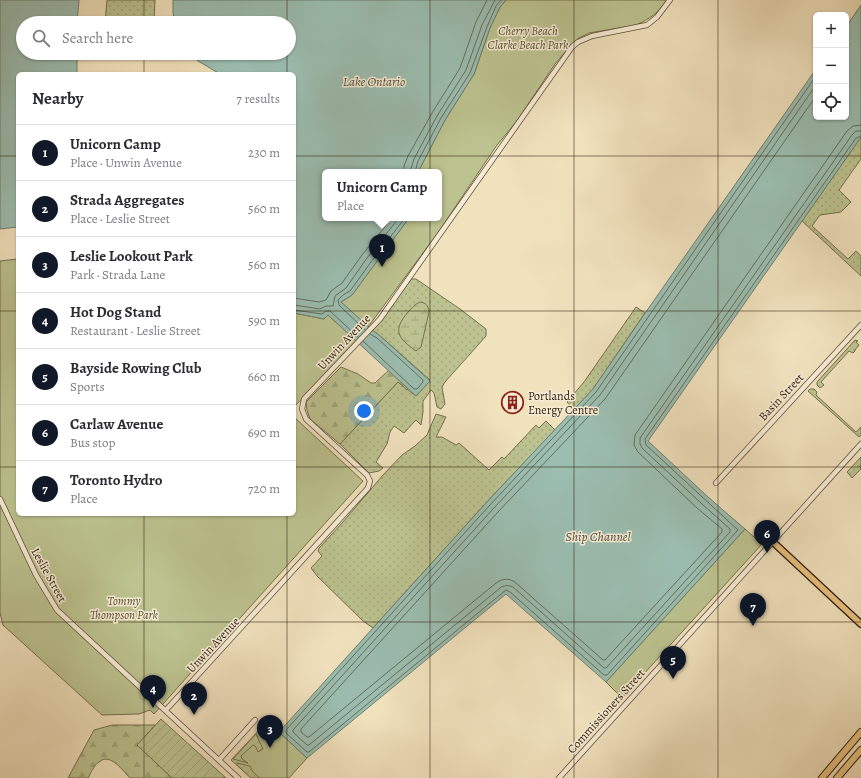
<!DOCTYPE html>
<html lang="en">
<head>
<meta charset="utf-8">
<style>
  body { margin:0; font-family:Alegreya,serif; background:#f7f7f7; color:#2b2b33 }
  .controls { position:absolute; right:12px; top:12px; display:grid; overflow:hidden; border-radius:6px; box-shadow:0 1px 3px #0004 }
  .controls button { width:36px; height:36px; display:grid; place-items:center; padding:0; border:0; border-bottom:1px solid #e1e1e2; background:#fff; color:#2b2b33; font:20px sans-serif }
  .you { position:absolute; left:364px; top:411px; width:14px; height:14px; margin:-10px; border:3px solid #fff; border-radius:50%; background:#1a73e8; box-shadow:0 0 0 6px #1a73e833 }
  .badge { display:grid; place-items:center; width:26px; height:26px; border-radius:50%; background:#111827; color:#fff; font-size:13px; font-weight:700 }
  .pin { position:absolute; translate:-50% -33px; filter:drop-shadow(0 1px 2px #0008) }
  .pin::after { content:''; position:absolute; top:21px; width:14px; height:12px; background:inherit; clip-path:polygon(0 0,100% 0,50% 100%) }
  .popup { position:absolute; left:322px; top:169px; width:120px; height:52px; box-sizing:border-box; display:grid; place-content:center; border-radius:6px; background:#fff; filter:drop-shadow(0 1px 3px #0005); font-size:13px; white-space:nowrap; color:#7c7c81 }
  .popup b { font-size:15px; color:#2b2b33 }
  .popup::after { content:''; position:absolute; left:50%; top:100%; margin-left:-8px; border:8px solid transparent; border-top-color:#fff }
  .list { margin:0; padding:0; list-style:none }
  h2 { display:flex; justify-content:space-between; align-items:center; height:52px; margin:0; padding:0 16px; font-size:17px }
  h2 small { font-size:13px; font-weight:400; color:#7c7c81 }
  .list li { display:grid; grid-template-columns:26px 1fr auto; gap:12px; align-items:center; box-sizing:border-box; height:56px; padding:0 16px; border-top:1px solid #e1e1e2 }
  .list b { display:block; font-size:15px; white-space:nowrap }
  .list p { margin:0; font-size:13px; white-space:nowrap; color:#7c7c81 }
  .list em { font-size:13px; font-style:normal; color:#7c7c81 }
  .icon { flex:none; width:22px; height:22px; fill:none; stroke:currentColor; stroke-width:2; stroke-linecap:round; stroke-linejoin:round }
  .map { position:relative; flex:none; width:861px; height:778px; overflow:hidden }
  .search { position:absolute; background:#fff; box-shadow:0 1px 3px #0004; left:16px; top:16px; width:280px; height:44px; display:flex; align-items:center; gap:10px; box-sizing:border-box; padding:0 14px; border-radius:22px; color:#7c7c81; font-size:15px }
  .panel { position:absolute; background:#fff; box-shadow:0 1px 3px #0004; left:16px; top:72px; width:280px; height:444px; border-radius:6px }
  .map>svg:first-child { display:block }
</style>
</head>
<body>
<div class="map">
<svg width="861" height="778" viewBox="0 0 861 778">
  <defs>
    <pattern id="grass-dots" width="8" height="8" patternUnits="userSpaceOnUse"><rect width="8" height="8" fill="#bcc390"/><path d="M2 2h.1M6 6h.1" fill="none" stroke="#a2a77b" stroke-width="1.8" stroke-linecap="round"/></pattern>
    <pattern id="forest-firs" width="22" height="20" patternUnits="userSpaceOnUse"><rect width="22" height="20" fill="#bcc390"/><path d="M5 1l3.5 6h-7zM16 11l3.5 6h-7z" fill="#a2a77b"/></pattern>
    <pattern id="wetland-marsh" width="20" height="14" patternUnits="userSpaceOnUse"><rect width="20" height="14" fill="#bcc390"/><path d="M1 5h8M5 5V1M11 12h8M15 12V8" fill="none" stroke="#a2a77b"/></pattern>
    <pattern id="garden-furrows" width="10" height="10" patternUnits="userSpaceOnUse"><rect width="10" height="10" fill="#bcc390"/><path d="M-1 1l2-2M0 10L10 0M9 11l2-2" fill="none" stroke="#a2a77b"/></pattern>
  </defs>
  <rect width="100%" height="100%" fill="#f1e2be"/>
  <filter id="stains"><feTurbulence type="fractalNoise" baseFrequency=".005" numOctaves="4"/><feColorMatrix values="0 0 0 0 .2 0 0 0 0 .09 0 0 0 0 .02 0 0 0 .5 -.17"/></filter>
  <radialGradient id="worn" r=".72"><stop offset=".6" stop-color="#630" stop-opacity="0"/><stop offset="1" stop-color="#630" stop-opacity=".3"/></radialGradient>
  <path fill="url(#grass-dots)" stroke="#75704e" d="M107 0H155L154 23H105Z
    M861 137V159L839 190 851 202 841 212 820 215 812 226 848 259 856 251 861 256V276L802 221Z
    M411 279H416L460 309 486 329V336L445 382 442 387 445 404 441 409 437 407 434 393 431 390 423 401V412L421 425 416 420 404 433 394 426 390 432 387 444 376 462 383 468 379 471 369 473 340 444 398 382 416 396 430 380 379 335 372 330Z
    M636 307 645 313 593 389 574 410 567 402 584 382Z
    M855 340 858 341 856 342 859 345 855 350V351L853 353 849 351 821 382 824 385 820 388 817 385V382Z
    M810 389H814L817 392 816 395 856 432 861 427V435L859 437 808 391Z
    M436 414 446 417 436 437H442L456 445 459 443 489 470 502 457 504 459 536 425 539 428 546 421 555 430 486 503 373 628 363 621 317 576 311 568 322 556 318 551 319 548 343 522 383 475 402 455 415 446 427 435Z
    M861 457V464L860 466 861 469 852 478 847 472Z"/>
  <path fill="url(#forest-firs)" stroke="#75704e" d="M341 367 358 374 371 383H375L389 370 408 389 407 390 398 382 340 444 310 419 307 410 306 402Z
    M112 725H155L138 745 172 778H130C123 771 110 752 99 762 94 765 91 773 88 778H68L94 730Z"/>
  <path fill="url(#wetland-marsh)" stroke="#75704e" d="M420 302C426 303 428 305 429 312L421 347 416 351C398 338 392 331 408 312 412 308 415 304 420 302Z"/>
  <path fill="#bcc390" stroke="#75704e" d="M506 0H667C659 12 650 19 636 25L589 33 579 38 572 44 555 64 516 122 497 145 437 234 368 327 341 302 352 295 409 218H439V172H418L445 120 474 74 490 28 500 7Z
    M18 259V514H294V417L363 481 154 714 150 710 139 714 102 715 3 625 0 613V261Z
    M294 313 324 319 328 315 357 341 294 407Z
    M745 529 762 544 622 698 606 682Z
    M261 728 267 738 271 737 277 731 279 732 307 758 289 778H251L231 760Z"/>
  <path fill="url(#garden-furrows)" stroke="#75704e" d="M161 719 226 778H172L137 745Z
    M256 734 263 749 258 752 256 747 253 745 241 756 242 759 248 763 233 759Z
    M237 763 250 766 253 772 260 778H251L237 765Z"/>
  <path fill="#9bbeb1" stroke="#6f7e6f" d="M0 0H79L77 23H23V53H77V74H18V227L0 229Z
    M173 0H506L500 7 490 28 474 74 445 120 418 172H325V218H409L352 295 341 302 372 330 379 335 430 381 416 396 328 315 324 319 294 313V74H220L198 61 189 53H289V23H175L173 13Z
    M861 5V137L648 441 708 497 745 529 606 682 506 594 307 758 279 732 486 503 593 389 648 309 816 69V117H846V27Z"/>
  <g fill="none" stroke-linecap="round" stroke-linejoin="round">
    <path stroke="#646e5f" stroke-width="1" d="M816 76 596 392 489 506 286 730V733L307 752H309L506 590 510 592 604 675H607L738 530 646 445 645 439 856 138 861 136
      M816 85 600 395 493 509 293 730V732L307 745H309L500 588C504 585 508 585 513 587L604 668H606L730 532V529L702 504 642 448 640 444V438L852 135 856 131H861
      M816 96 605 399 497 513 301 729V732L307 737H309L496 583C503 578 510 578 516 583L603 660H605L722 532V529L697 508 638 452 634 445 635 435 847 131 853 126 861 125
      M404 172V166L408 156 432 113 460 68 476 22 487 0
      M410 172 414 159 437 116 466 70 482 25 495 0
      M415 172 418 161 441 118 470 73 487 27 496 6 501 0
      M294 298 319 302 326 300 331 291 342 283 362 255 392 218
      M294 305 320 309 326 306H333L335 296 346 288 367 258 399 218
      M294 310 322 314 326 311H330L358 337
      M365 330 339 305 338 300 343 295 350 291 371 262 405 218
      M363 341 414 389H417L423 382V380L377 338 370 334"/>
    <defs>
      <path id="minor" d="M716 483 861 325
        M0 499 36 575 57 610 238 778
        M166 710 368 488 370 481 367 475 306 419 302 409 304 399 380 319 572 47 578 42 592 36 647 25 657 17 670 0
        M219 760 255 720
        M559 778 861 444"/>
      <path id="major" d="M773 542 861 624"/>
      <path id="highway" d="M822 778 861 732
        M837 778 861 750"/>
    </defs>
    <use href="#minor" stroke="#5f4e39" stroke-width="6"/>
    <use href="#major" stroke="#2e1d0d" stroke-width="8"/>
    <use href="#highway" stroke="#2e1d0d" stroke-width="8"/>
    <use href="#minor" stroke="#f6ecd5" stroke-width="4.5"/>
    <use href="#major" stroke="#e8c17f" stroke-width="5.5"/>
    <use href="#highway" stroke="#e8c17f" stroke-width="6"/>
  </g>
  <path fill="none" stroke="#2e1d0d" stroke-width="1" stroke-opacity="0.55" d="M144 0V23M287 0V23M430 0V778M574 0V778M718 0V778M144 53V74M287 53V74M0 156H18M294 156H861M0 311H18M294 311H861M0 467H18M294 467H861M144 514V778M287 514V778M0 622H861"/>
  <defs>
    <symbol id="building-ring" viewBox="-11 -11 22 22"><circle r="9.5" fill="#f6ecd5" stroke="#8f2418" stroke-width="1.5"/><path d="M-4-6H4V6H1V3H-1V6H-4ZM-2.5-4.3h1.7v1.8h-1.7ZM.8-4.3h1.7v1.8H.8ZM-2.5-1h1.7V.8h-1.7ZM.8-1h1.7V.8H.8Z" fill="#8f2418"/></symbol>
  </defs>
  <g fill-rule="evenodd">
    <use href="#building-ring" x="500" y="390" width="25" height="25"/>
  </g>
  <g text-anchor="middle" stroke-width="3" stroke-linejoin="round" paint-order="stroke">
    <g font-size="12" font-style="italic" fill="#594f34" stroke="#f6ecd5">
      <text x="528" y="35">Cherry Beach<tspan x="528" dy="14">Clarke Beach Park</tspan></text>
      <text x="124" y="605">Tommy<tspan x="124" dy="14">Thompson Park</tspan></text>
    </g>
    <g font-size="12" fill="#2e1d0d" stroke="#f6ecd5">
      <text transform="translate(344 342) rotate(-47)" y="4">Unwin Avenue</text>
      <text transform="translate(781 397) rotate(-47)" y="4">Basin Street</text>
      <text transform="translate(49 575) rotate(61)" y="4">Leslie Street</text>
      <text transform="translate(213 645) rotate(-47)" y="4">Unwin Avenue</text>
      <text transform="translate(606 711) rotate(-48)" y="4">Commissioners Street</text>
    </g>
    <g font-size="12" fill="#2e1d0d" stroke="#f6ecd5" text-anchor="start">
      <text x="528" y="400">Portlands<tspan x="528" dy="14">Energy Centre</tspan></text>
    </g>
    <g font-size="13" font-style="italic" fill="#4f4d3e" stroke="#f6ecd5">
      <text x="374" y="86">Lake Ontario</text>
      <text x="598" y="541">Ship Channel</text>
    </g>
  </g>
  <rect width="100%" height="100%" filter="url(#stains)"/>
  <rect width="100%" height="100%" fill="url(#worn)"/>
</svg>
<div class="controls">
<button>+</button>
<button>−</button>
<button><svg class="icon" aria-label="locate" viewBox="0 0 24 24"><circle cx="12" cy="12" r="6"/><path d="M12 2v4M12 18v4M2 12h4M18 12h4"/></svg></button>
</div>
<div class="you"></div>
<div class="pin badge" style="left:382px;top:267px">1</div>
<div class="popup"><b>Unicorn Camp</b>Place</div>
<div class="pin badge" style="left:194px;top:715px">2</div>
<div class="pin badge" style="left:270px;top:748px">3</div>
<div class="pin badge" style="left:153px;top:708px">4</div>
<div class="pin badge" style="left:673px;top:679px">5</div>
<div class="pin badge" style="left:767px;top:553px">6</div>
<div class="pin badge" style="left:753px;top:626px">7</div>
<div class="search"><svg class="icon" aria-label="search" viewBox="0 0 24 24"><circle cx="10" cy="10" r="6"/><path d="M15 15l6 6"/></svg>Search here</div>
<section class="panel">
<h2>Nearby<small>7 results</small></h2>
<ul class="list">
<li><span class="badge">1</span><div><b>Unicorn Camp</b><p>Place · Unwin Avenue</p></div><em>230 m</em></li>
<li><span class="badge">2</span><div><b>Strada Aggregates</b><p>Place · Leslie Street</p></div><em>560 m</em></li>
<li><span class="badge">3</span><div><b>Leslie Lookout Park</b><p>Park · Strada Lane</p></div><em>560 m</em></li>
<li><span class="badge">4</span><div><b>Hot Dog Stand</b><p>Restaurant · Leslie Street</p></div><em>590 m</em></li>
<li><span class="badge">5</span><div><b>Bayside Rowing Club</b><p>Sports</p></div><em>660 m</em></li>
<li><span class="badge">6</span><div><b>Carlaw Avenue</b><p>Bus stop</p></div><em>690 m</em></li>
<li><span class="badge">7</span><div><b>Toronto Hydro</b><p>Place</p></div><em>720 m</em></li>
</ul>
</section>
</div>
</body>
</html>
